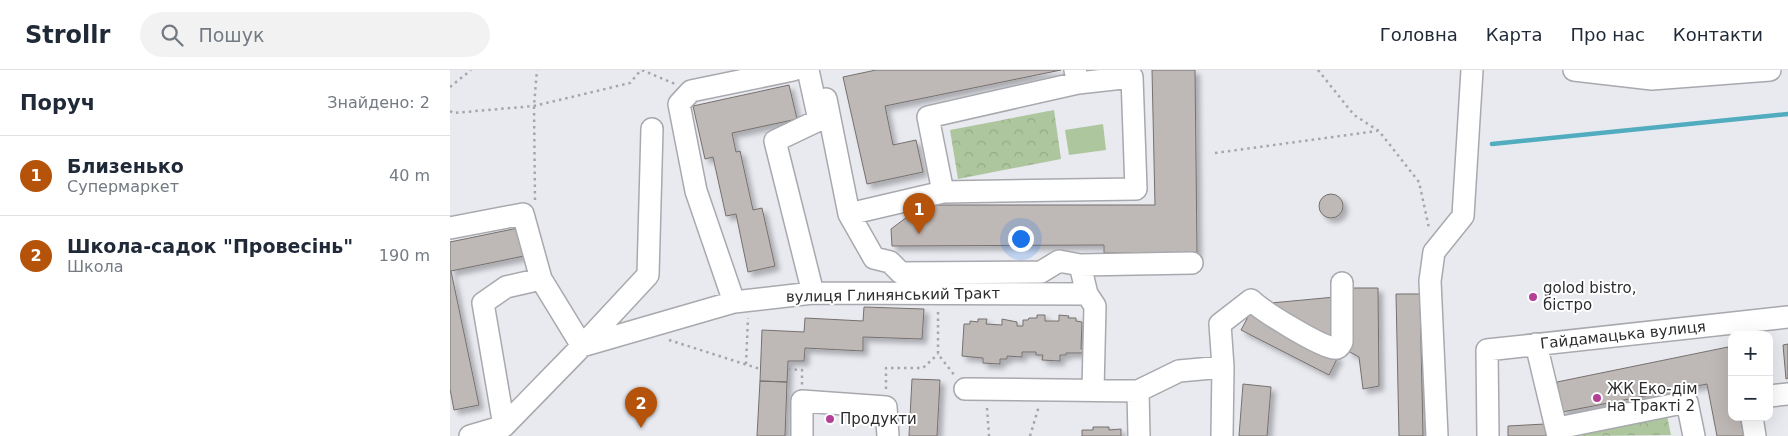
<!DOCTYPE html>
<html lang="uk">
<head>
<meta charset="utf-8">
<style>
  body { margin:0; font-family:"DejaVu Sans",sans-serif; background:#f2f2f3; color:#1f2937 }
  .controls { position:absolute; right:15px; bottom:15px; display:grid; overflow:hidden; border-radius:10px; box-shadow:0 5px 20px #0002 }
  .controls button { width:45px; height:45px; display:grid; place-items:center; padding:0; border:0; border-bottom:1px solid #e0e1e3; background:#fff; color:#1f2937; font:25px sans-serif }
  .you { position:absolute; left:570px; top:168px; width:18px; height:18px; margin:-12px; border:4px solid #fff; border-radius:50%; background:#1a73e8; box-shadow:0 0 0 8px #1a73e833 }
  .badge { display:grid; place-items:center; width:32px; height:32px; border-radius:50%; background:#b45309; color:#fff; font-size:16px; font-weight:700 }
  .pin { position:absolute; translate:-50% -41px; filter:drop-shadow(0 1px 2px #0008) }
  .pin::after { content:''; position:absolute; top:26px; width:18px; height:15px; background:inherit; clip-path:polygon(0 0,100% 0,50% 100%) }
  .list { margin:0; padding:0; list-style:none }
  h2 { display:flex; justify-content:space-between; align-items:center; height:65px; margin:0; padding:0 20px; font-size:21px }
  h2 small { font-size:16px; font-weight:400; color:#747a83 }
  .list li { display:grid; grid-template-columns:32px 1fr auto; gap:15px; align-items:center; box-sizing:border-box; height:80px; padding:0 20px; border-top:1px solid #e0e1e3 }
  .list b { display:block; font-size:19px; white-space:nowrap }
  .list p { margin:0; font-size:16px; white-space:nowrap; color:#747a83 }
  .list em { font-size:16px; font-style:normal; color:#747a83 }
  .icon { flex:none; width:28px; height:28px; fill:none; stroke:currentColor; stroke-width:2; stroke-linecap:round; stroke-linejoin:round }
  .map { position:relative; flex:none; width:1338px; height:366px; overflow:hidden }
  header { display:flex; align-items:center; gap:30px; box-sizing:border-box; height:70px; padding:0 25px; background:#fff; border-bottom:1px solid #e0e1e3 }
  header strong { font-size:24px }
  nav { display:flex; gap:28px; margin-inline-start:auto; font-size:18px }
  .search { width:350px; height:45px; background:#f2f2f3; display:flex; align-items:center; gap:12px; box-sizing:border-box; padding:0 18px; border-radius:28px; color:#747a83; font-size:19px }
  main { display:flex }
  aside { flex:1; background:#fff }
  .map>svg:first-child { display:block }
</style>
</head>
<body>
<header>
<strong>Strollr</strong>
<div class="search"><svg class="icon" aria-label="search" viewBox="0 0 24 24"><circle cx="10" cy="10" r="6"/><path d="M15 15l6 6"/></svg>Пошук</div>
<nav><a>Головна</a><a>Карта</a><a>Про нас</a><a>Контакти</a></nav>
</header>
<main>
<aside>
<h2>Поруч<small>Знайдено: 2</small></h2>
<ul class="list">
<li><span class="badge">1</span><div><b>Близенько</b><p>Супермаркет</p></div><em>40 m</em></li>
<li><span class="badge">2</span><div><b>Школа-садок &quot;Провесінь&quot;</b><p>Школа</p></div><em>190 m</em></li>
</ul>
</aside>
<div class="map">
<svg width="1338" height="366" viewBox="0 0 1338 366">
  <defs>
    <pattern id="park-crowns" width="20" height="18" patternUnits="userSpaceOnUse" patternTransform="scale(1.25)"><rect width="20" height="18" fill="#aec69d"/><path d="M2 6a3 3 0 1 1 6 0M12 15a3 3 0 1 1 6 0" fill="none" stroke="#96aa88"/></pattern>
    <filter id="shadow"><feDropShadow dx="4.5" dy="4.5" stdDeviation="2.5" flood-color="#0004"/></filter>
  </defs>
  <rect width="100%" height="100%" fill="#e9eaf0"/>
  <path fill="#aec69d" d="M653 54 656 80 619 85 615 60Z"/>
  <path fill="url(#park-crowns)" d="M604 40 611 89 508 109 500 60Z
    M1216 341 1221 365 1132 366 1130 358Z"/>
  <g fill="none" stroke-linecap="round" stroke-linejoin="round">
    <path stroke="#50acbe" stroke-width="4.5" d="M1042 74 1338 44"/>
  </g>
  <path fill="#beb8b6" stroke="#76706e" filter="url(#shadow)" d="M426 0H611L435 36 443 75 466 70 473 102 417 114 393 7Z
    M702 0H745L747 183H654V175L442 176 441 159 473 135H705Z
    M339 15 347 49 282 63 286 82 290 81 303 140 312 138 325 196 298 202 286 144 276 146 263 87 255 89 243 36Z
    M869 136a12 12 0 1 1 24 0a12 12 0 1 1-24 0Z
    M68 158 74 186 1 201 29 335 4 340 0 319V172Z
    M899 218H928L929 316 913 319 909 287 898 281Z
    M946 224H970L973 366H949Z
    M885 227 886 269 820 238 821 233Z
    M414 237 474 239 472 269 413 267V281L355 278 354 291H338L337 312 310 311 312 260 354 262 355 248 413 251Z
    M800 243 888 287 879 305 791 260Z
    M587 245H595V251H609V245L619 246 618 248H626V251L632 252 631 279H633V283H616V285H610V291L592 290 593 285H586V282H572V287L557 286V289H550V294L533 293V288L512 286 514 254H520V251L528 252V249H537L536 254 552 255V249L567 252V256H573V250H578L579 248H587Z
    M1338 274V308L1336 309 1333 275Z
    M1278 277 1282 300V347H1290L1294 366H1267L1257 314 1112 342 1107 312Z
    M462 309 490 310 487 366H459Z
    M310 311 337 312 335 366H307Z
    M793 314 821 317 817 366H789Z
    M1095 354 1096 366H1058V356Z
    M643 357H659V360L671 359V366H632V360H643Z"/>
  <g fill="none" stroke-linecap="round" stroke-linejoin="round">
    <defs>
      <path id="minor" d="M358 0 369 50 325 71 363 223
        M625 0 628 13 478 47 493 122 399 144 424 188 440 192 451 203 591 202 609 191 630 195 637 224 645 236 643 320
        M1124 0 1202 9 1320 0
        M376 29 399 144
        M493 122 686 119 682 7 628 13
        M0 158 73 144 91 209 56 217 33 233 54 356
        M630 195 742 193
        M91 209 132 276 198 205 202 59
        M284 232 246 121 229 34 241 21 343 0
        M1086 274 1108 366
        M515 319 688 321 689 366
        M688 321 729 301 773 297
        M1319 326 1338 324
        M1302 347 1305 366
        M1108 358 1237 332 1244 366
        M20 366 54 356 132 276 284 232 363 223 637 224
        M352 366V331L436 337 438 366
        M772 366 773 297 770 254 801 230C812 241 869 276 884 278 889 279 890 276 892 272V213
        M987 366 980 211 984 182 1013 146 1022 0
        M1038 366 1037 280 1338 247"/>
    </defs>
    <use href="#minor" stroke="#a8a9ae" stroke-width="24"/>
    <path stroke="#a5a6ab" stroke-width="2.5" stroke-dasharray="2.5 4" stroke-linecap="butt" d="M192 0 225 14
      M868 0 904 45 929 61 969 112 979 158
      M0 17 21 0
      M0 41 3 43 84 36 180 13 191 0
      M765 83 927 61
      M85 130 84 36 87 0
      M488 242V284L505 306
      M219 270 310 299
      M296 294 298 248
      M338 299 352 300V315
      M436 319V298H473L488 284
      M537 338 539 366
      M580 366 589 336"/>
    <use href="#minor" stroke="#fff" stroke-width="21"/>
  </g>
  <g fill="#b43f97" stroke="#fff" stroke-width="2">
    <circle cx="1083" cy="227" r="5"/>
    <circle cx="1147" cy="328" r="5"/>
    <circle cx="380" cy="349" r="5"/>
  </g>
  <g text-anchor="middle" stroke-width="4" stroke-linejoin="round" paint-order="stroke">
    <g font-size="15" fill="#2b2c2e" stroke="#fff" text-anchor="start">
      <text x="1093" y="223">golod bistro,<tspan x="1093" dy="17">бістро</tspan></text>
      <text x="1157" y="324">ЖК Еко-дім<tspan x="1157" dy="17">на Тракті 2</tspan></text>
      <text x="390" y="354">Продукти</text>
    </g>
    <g font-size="15" fill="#2b2c2e" stroke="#fff">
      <text transform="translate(443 225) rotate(-1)" y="5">вулиця Глинянський Тракт</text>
      <text transform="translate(1173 265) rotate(-6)" y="5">Гайдамацька вулиця</text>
    </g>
  </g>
</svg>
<div class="controls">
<button>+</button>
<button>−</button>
</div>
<div class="you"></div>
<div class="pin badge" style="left:469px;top:164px">1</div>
<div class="pin badge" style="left:191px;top:358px">2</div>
</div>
</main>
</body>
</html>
